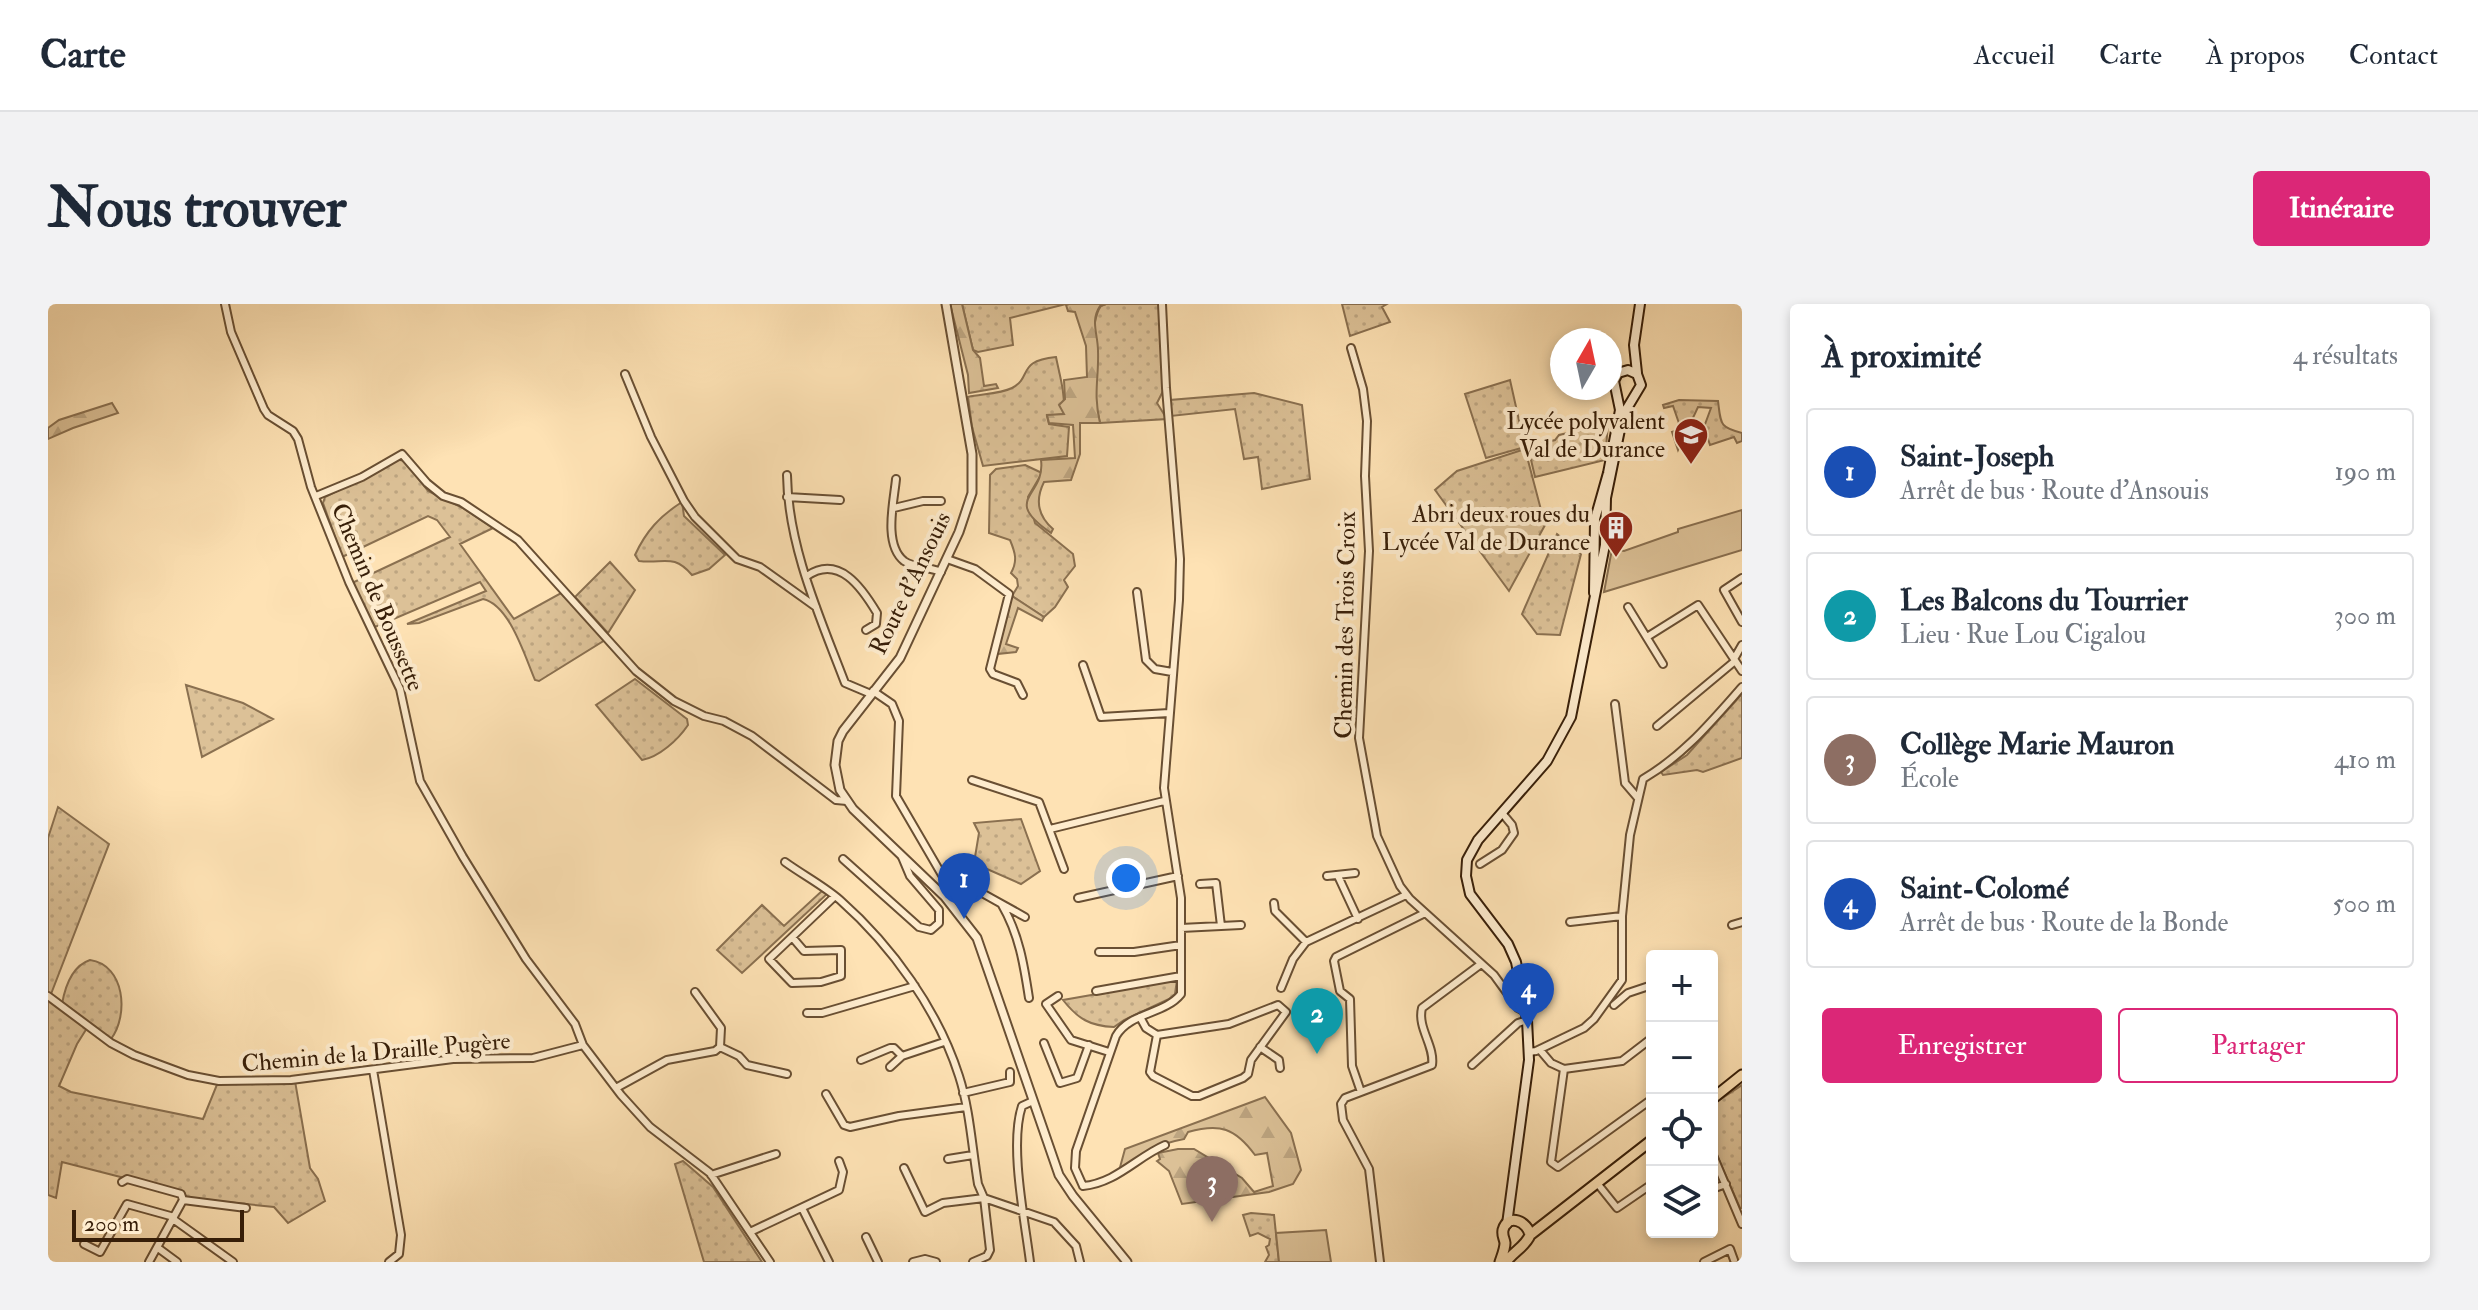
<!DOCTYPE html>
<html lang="fr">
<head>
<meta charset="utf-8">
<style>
  body { margin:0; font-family:"IM FELL Double Pica",serif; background:#f2f2f3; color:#1f2937 }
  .controls { position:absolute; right:24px; bottom:24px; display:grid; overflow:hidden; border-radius:8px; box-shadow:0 4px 12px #0003 }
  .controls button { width:72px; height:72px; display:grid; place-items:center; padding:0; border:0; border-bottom:2px solid #e0e1e3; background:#fff; color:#1f2937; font:40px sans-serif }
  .compass { position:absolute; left:1502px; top:24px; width:72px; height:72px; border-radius:50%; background:#fff; box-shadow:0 4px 12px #0003; rotate:9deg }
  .scale { position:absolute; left:24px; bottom:20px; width:172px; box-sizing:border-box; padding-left:8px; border:4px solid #371e08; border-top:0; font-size:22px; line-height:28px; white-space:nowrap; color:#371e08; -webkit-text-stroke:6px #feecce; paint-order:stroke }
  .you { position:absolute; left:1078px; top:574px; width:28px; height:28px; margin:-20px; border:6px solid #fff; border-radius:50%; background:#1a73e8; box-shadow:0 0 0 12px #1a73e833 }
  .badge { display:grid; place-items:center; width:52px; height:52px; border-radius:50%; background:#db2777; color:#fff; font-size:26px; font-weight:700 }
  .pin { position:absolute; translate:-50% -66px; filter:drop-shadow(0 2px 4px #0008) }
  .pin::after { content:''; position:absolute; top:42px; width:28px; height:24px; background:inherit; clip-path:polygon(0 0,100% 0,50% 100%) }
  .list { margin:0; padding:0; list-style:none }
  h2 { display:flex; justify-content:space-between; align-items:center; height:104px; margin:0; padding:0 32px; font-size:34px }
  h2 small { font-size:26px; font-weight:400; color:#747a83 }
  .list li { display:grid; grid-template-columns:52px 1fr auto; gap:24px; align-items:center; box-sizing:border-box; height:128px; margin:0 16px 16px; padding:0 16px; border:2px solid #e0e1e3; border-radius:8px }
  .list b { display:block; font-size:30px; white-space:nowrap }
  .list p { margin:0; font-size:26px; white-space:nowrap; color:#747a83 }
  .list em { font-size:26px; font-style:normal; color:#747a83 }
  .actions { display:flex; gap:16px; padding:24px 32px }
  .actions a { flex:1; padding:18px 0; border:2px solid #db2777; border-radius:8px; text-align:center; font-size:28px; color:#db2777 }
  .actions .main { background:#db2777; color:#fff }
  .icon { flex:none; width:44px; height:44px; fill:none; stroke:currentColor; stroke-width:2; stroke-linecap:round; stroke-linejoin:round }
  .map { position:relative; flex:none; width:1694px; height:958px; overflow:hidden; border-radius:8px }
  header { display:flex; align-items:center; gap:48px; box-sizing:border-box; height:112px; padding:0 40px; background:#fff; border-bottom:2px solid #e0e1e3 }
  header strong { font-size:38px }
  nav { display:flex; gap:44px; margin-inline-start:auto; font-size:28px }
  .intro { display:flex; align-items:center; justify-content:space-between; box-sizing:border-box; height:192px; padding:0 48px }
  h1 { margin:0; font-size:56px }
  .button { padding:20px 36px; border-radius:8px; background:#db2777; color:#fff; font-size:28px; font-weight:700 }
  main { display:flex; gap:48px; padding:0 48px }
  aside { flex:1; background:#fff; border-radius:8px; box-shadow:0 4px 12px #0003 }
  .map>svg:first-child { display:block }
</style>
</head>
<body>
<header>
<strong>Carte</strong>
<nav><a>Accueil</a><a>Carte</a><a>À propos</a><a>Contact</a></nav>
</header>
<div class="intro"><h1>Nous trouver</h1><a class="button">Itinéraire</a></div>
<main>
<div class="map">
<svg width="1694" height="958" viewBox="0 0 1694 958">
  <defs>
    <pattern id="grass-dots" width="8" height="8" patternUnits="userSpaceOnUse" patternTransform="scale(2)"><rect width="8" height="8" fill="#dcc197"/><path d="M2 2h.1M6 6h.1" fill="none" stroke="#bda581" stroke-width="1.8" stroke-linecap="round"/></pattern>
    <pattern id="forest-firs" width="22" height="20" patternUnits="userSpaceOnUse" patternTransform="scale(2)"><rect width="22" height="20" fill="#dcc197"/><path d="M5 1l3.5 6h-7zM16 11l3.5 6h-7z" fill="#bda581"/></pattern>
  </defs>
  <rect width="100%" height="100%" fill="#fee2b4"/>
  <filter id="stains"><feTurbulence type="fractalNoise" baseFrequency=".0025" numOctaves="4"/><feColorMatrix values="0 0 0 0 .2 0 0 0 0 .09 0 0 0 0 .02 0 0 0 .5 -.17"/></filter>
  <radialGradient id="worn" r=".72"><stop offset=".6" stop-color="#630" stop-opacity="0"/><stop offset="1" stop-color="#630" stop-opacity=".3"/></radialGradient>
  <path fill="url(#grass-dots)" stroke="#8a7050" stroke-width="2" d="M914 0H1018L962 14 965 41 930 48 925 46Z
    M1058 0H1112L1115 87 1109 99 1119 115 1052 119C1046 95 1039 21 1053 2Z
    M1294 0H1339L1334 3 1342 18 1302 32Z
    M1008 53C1012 73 1017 88 1016 110L999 112 1001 120 1021 123 1019 152 935 162 924 123 920 93C934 90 952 90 964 84 985 73 968 57 1008 53Z
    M1462 76 1477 143 1438 154 1417 90Z
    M1206 89 1254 101 1262 175 1214 185 1210 153 1196 155 1187 105 1123 112 1122 96Z
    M1631 96 1670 97C1673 120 1671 123 1694 129V137L1689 139 1686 133 1662 141 1656 123 1663 104 1650 103 1630 146 1624 128 1633 125 1625 102 1616 104 1615 101Z
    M1560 120 1557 156 1487 173 1480 143 1507 136 1511 131Z
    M1477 145 1497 221 1461 287 1387 186 1409 167Z
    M347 155 357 157 380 187 415 204 445 224 412 240 466 315 515 288 557 336 491 377 487 376C477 353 462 301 435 295L371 319 359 320 438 287 432 278 327 323 304 279 402 233 389 216 380 212 294 253 275 199 277 193 333 165Z
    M977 161 994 169 980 193 987 219 1025 250 1027 262 1016 276 1020 283 1007 303 996 313 964 292 970 282 969 275 963 269C970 257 967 248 962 236L941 229 942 171 948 165Z
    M634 198 636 212 677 251 661 265 644 271C625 249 616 260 591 257L587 251C598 227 612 212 634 198Z
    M1509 230 1533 250 1512 331 1489 330 1474 310Z
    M562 258 587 286 560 329 527 293Z
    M587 375 639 415 640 421C630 436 611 453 594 456L548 401Z
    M138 381 195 399 225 415 154 453Z
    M1694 390V454L1655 468 1649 466 1615 471 1613 468 1639 451Z
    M10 503 61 540 3 690 0 688V534Z
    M973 515 992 567 973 580 914 554 927 553 931 529 926 519Z
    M775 586 780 589 694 669 669 646 714 601 736 622Z
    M42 656C77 661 81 711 63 735L14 700C17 683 24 662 42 656Z
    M1129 676 1127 690 1121 695 1076 716 1066 723C1042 722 1030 715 1015 696Z
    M0 696 39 724 29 740 11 782 23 788 155 815 170 778 218 780 247 777 262 864 270 875 277 897 240 919 226 903 140 894 135 889 14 858 8 894 0 891Z
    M1694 781V904H1692L1664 840V801Z
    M635 857 665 883 714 958H656L627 860Z
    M1203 909 1226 911 1231 958H1217L1221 951 1218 943 1221 941 1222 935 1210 929 1202 932 1195 911Z"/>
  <path fill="url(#forest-firs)" stroke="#8a7050" stroke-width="2" d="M902 0H914L925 46 932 54 936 82 948 80 950 84 921 89 920 71Z
    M1021 0H1058L1052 2C1042 17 1050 30 1050 47 1051 75 1045 89 1052 119H1032V150L1023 176 996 178C987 196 990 212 1005 225L1003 229C952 194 998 193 993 156L1027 154 1025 121 1001 119 999 111 1016 110 1011 101 1017 95 1016 76 1039 73 1038 42 1027 8 1020 7 1018 1Z
    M64 99 70 109 25 124 0 135V124L11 116Z
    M964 292 996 313 994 317 970 304 958 340 970 344 968 348 949 350Z
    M1217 793 1243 829 1253 866 1245 880 1221 888 1134 900 1121 867 1109 857 1112 855 1110 849 1130 845H1146L1194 874 1206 888 1225 882 1219 849 1207 851C1187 824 1172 819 1140 828L1136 835C1105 841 1095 850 1071 867L1077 845Z"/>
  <path fill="#dcc197" stroke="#8a7050" stroke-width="2" d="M1694 206V246L1556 288 1564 245 1576 247 1630 228V225Z
    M1278 926 1283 958H1231L1228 929Z"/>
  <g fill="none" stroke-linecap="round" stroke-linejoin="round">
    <defs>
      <path id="minor" d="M177 0 183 28 216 105 220 111 245 127 250 135 263 183 301 278 352 385 372 477 415 553 478 655 527 720 535 741 573 791 602 823 662 869 722 958
        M1303 44 1315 85 1319 117 1317 172 1321 247 1311 434 1329 532 1352 582 1362 595 1446 671 1470 704 1478 708
        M577 70 603 133 636 197 647 213 689 255 712 263 768 303
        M739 171C740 243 772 313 797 379L823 390
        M848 175C846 197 835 240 856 257 866 264 882 263 893 268
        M268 192 314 173 354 150 379 179 395 192 413 198 470 236 588 367 626 397 656 412 676 417 704 432 788 496 799 497
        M739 193 792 196
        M846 204 875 197H893
        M899 255 927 265 961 290 942 365 945 370 969 379 975 391
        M759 272C791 250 814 284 829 309L828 320 818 326
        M1694 274 1676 286 1694 318
        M1089 288 1098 356 1107 365 1124 368
        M1580 303 1615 360
        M1599 333 1650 301 1694 367
        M1686 355 1694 341
        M1035 361 1053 413 1121 409
        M825 387 844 400 851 417 848 492 908 595
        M1567 400 1577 479 1589 493
        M1609 422 1687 357
        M924 476 991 498 1016 565
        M1002 525 1116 497
        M795 555 871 623 883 626 891 619V606L862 572 854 553
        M737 558C755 571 776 582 792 596 844 642 890 706 911 772 922 806 924 844 930 880L936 894 1006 918 1028 942 1032 958
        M1432 560 1454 546 1466 529 1464 521 1454 509
        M1279 572 1307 569
        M1290 572 1310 615
        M1152 580 1168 579 1173 622
        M1030 594 1130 572
        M908 596 927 589H934L977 613
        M1226 599 1227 607 1258 638
        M954 601C971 630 976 661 981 694
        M1522 618 1574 612
        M1684 621 1694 618
        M1133 624 1193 621
        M744 633 756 647 793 646V672L773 678 744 679 721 655 787 592
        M1051 648H1086L1133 641
        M1233 684 1245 655 1258 638 1358 591
        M1048 687 1133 672
        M0 692 63 739 86 751 140 771 171 777 243 776 405 755 485 754 535 741
        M1010 692 998 700 1023 736 1061 748
        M1230 701 1238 708 1203 756 1200 770 1195 774 1151 792H1144L1105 772 1102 768 1109 731 1181 720Z
        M1566 701 1580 689 1604 681
        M759 709H774L867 682
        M1092 713 1098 724 1109 731
        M996 739 1012 779 1029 774 1041 741
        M672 743 691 752 699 761 739 770
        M1212 743 1231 756 1232 764
        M1492 746 1503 759 1516 765
        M1481 748 1488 747 1536 724 1546 715 1574 676V612L1582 531 1595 475C1636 451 1663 418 1694 383
        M813 756 842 744H846L854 752
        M1424 761 1470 719 1479 716
        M842 763 854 752 896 738
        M1516 765 1503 858 1510 863 1604 795
        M1516 765 1574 757 1604 734
        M325 766 353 931 351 950 341 958
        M568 784 619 756 667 747 672 743 673 724 647 688
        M1313 788 1304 762 1302 695 1292 687 1286 657 1288 653 1377 609
        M915 789 962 778V768
        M778 790 796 821 802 823 851 812 918 803
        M1664 849 1694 920
        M900 855 925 851
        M856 864 877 908 895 899 936 894 942 946 939 952 925 958
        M663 871 728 850
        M74 878 79 875 133 890 135 896
        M1549 879 1569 904 1604 880
        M1035 882 1027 864 1028 847 1068 732C1082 708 1116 711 1133 690V594L1116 484 1131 296 1132 255 1118 84 1114 0
        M1035 882C1068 879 1089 853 1117 841
        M1664 885 1678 880
        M135 896 198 904
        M754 904 781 958
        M125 915 185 958
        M702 928 791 886 795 868 791 857
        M818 933 830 958
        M36 940 52 948 79 900 126 913
        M110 944 129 958
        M101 958 135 896
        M865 958 877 955 888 958
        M982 958C977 917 961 841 974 802L985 797
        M1332 958 1321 865 1295 816 1293 800 1297 794 1384 761C1387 742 1369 724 1374 704L1433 660
        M1656 958 1682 945 1686 956"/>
      <path id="tertiary" d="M898 0 924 150V189L911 228 852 354 795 427 790 437 787 461 792 486 805 505 897 593 929 634 1011 871 1025 892 1079 958"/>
      <path id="secondary" d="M1589 69 1586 41 1592 0
        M1459 920 1481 756 1479 716 1468 658 1460 640 1422 590 1418 572 1419 556 1430 536 1499 457 1523 413 1557 241 1558 194 1575 111 1593 81 1589 70 1580 66 1570 69 1566 77 1572 106 1560 169 1547 215 1546 289"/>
      <path id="primary" d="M1664 795 1694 771
        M1452 958C1454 952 1457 945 1457 939 1456 933 1454 932 1455 926 1460 908 1480 918 1482 931
        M1458 958C1465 948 1478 942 1482 931L1604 836"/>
    </defs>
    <use href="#minor" stroke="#694f33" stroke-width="10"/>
    <use href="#tertiary" stroke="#694f33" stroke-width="11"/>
    <use href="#secondary" stroke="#371e08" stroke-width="12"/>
    <use href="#primary" stroke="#371e08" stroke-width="13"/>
    <use href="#minor" stroke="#feecce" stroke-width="6"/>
    <use href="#tertiary" stroke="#feecce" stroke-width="7"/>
    <use href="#secondary" stroke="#feecce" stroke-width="8"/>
    <use href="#primary" stroke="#fee2b4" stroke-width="9"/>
  </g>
  <defs>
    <symbol id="school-pin" viewBox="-11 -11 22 30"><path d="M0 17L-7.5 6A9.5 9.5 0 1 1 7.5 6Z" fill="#8f2418" stroke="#feecce"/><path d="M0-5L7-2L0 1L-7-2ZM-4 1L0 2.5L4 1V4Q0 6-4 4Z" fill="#fff"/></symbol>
    <symbol id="building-pin" viewBox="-11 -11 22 30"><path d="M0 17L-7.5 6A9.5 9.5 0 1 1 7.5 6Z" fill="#8f2418" stroke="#feecce"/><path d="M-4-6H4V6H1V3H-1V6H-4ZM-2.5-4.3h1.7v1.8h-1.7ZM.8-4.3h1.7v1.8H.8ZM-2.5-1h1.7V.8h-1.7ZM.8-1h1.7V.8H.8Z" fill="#fff"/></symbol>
  </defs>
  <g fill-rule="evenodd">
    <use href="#school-pin" x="1623" y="111" width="40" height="54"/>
    <use href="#building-pin" x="1548" y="204" width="40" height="54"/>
  </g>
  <g text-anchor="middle" stroke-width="8" stroke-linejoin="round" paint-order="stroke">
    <g font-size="24" fill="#371e08" stroke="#feecce" text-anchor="end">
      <text x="1617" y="125">Lycée polyvalent<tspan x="1617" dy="28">Val de Durance</tspan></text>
      <text x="1542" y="218">Abri deux roues du<tspan x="1542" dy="28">Lycée Val de Durance</tspan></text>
    </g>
    <g font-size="24" fill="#371e08" stroke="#feecce">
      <text transform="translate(862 279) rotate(-64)" y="8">Route d'Ansouis</text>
      <text transform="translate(330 293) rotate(67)" y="8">Chemin de Boussette</text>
      <text transform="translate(1297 321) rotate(-89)" y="8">Chemin des Trois Croix</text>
      <text transform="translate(328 748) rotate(-5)" y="8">Chemin de la Draille Pugère</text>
    </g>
  </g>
  <rect width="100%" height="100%" filter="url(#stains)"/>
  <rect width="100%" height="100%" fill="url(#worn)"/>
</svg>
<div class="controls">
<button>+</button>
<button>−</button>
<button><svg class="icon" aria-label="locate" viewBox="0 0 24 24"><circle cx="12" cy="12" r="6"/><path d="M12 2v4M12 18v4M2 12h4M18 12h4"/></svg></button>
<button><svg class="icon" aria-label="layers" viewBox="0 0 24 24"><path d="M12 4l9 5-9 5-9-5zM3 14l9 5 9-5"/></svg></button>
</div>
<svg class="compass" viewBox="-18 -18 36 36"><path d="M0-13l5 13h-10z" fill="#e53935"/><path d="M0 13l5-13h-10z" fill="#747a83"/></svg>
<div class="scale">200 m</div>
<div class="you"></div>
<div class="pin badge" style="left:916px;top:615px;background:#1a4fb4">1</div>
<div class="pin badge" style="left:1269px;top:750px;background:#0f9aa8">2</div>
<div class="pin badge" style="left:1164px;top:918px;background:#8d6e63">3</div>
<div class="pin badge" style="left:1480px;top:725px;background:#1a4fb4">4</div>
</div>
<aside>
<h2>À proximité<small>4 résultats</small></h2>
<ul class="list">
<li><span class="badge" style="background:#1a4fb4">1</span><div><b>Saint-Joseph</b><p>Arrêt de bus · Route d'Ansouis</p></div><em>190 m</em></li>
<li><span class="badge" style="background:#0f9aa8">2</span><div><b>Les Balcons du Tourrier</b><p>Lieu · Rue Lou Cigalou</p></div><em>300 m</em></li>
<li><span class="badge" style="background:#8d6e63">3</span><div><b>Collège Marie Mauron</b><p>École</p></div><em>410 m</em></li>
<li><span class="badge" style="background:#1a4fb4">4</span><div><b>Saint-Colomé</b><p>Arrêt de bus · Route de la Bonde</p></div><em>500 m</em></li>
</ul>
<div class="actions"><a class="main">Enregistrer</a><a>Partager</a></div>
</aside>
</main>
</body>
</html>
